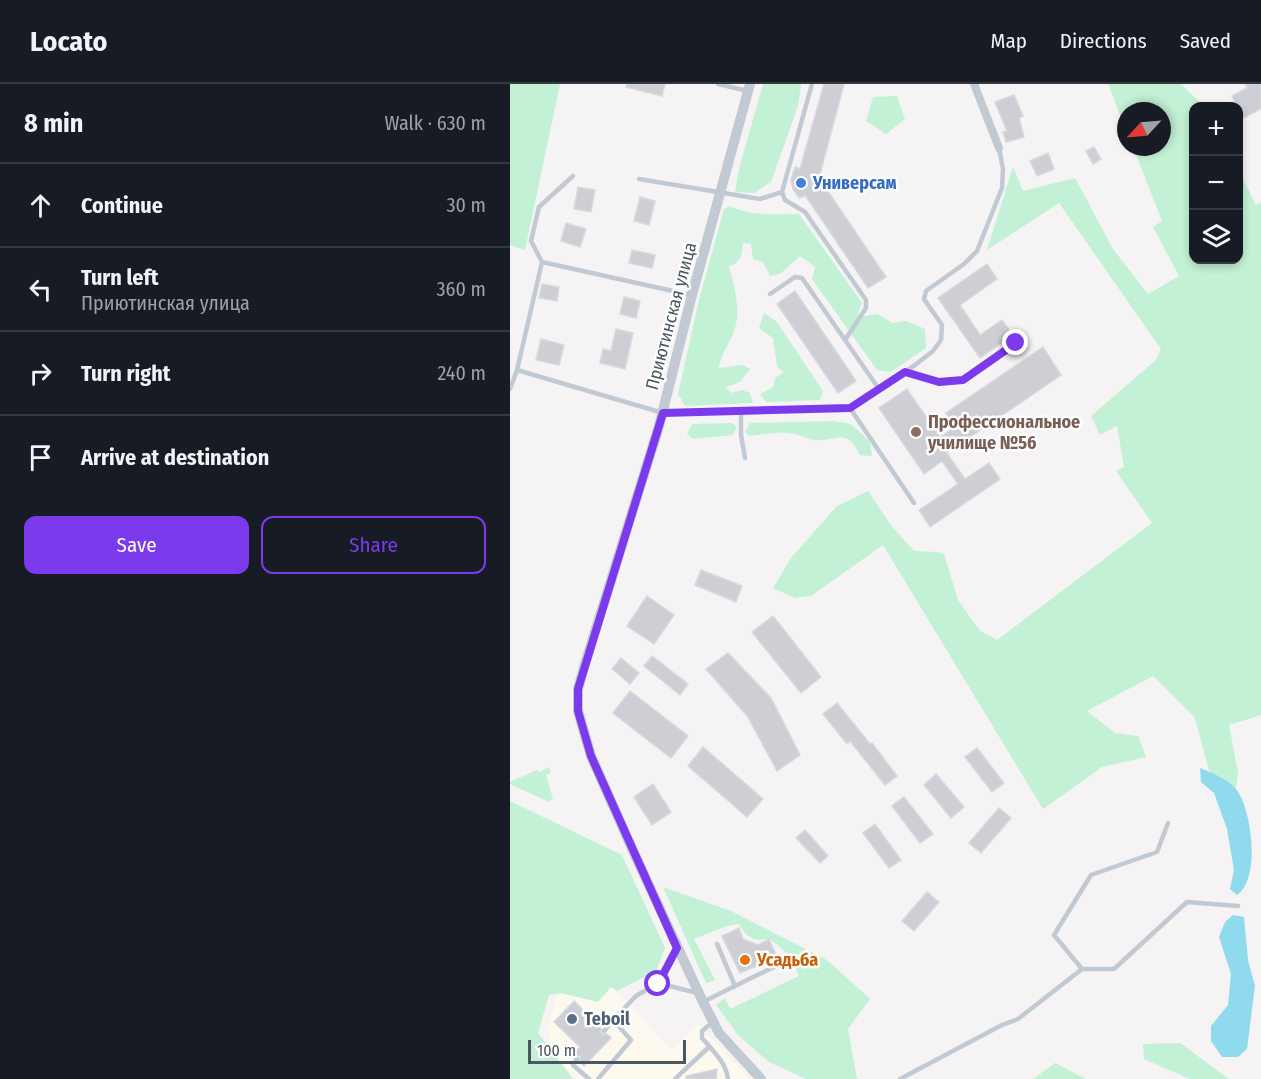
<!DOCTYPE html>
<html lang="en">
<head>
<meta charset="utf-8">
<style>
  body { margin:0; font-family:"Fira Sans Condensed",sans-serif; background:#20242c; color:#f1f3f6 }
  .controls { position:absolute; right:18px; top:18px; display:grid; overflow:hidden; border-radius:12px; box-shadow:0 3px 9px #0003 }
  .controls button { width:54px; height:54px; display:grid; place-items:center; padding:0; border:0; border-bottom:2px solid #363941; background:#171b24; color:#f1f3f6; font:30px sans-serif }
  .compass { position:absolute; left:607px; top:18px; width:54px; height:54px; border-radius:50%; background:#171b24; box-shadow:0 3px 9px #0003; rotate:244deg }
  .scale { position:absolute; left:18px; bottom:15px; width:158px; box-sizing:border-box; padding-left:6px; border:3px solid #4a5661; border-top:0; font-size:16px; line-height:21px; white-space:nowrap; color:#4a5661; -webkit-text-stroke:4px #fff; paint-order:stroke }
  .stop { position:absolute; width:18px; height:18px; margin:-14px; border:4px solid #7c3aed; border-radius:50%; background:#fff }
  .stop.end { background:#7c3aed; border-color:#fff; box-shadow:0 2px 6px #0008 }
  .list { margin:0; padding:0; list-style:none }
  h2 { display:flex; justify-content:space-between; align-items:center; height:78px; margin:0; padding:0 24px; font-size:26px }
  h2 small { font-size:20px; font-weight:400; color:#9ea1a6 }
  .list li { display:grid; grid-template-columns:39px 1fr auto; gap:18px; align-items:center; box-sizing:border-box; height:84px; padding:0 24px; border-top:2px solid #363941 }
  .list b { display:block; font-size:22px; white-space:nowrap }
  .list p { margin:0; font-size:20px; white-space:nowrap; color:#9ea1a6 }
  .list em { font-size:20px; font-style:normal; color:#9ea1a6 }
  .actions { display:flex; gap:12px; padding:18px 24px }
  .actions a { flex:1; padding:14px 0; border:2px solid #7c3aed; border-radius:12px; text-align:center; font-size:21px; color:#7c3aed }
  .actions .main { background:#7c3aed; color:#fff }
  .icon { flex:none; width:33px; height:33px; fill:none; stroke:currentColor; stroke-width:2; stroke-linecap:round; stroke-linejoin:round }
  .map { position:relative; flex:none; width:751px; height:995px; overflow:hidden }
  header { display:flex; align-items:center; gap:36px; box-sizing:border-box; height:84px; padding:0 30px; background:#171b24; border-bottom:2px solid #363941 }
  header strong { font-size:28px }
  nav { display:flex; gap:33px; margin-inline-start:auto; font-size:21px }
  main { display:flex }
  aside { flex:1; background:#171b24 }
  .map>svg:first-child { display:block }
</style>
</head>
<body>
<header>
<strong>Locato</strong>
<nav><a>Map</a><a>Directions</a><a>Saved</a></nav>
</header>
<main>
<aside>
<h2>8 min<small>Walk · 630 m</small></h2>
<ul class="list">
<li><svg class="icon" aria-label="ahead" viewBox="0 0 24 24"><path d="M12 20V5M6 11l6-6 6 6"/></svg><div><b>Continue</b></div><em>30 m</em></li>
<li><svg class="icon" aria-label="left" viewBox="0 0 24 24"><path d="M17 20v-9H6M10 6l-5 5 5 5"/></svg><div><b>Turn left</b><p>Приютинская улица</p></div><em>360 m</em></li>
<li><svg class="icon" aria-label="right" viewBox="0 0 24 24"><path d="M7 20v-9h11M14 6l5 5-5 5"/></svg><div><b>Turn right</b></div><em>240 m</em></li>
<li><svg class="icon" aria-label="arrive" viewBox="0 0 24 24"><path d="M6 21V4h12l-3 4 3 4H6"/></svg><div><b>Arrive at destination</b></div></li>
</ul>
<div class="actions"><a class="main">Save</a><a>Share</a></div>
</aside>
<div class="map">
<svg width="751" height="995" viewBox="0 0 751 995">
  <rect width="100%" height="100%" fill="#f5f3f3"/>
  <path fill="#fdf9ef" d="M101 902 162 966 188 939 240 995H66L45 972 37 946 45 915 50 908 88 918Z"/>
  <path fill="#c3f1d5" d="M0 0H50L15 166 0 161Z
    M253 0H291L288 22 261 98 244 109 225 108 229 85Z
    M598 0H671L694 22H684V176H728L729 87 746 121 751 118V631L719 641 728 689 726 704 699 687 685 634 643 592 577 627 605 649 628 652 636 673 592 683 533 725 373 461 301 512 285 514 263 504 281 474 327 422 358 407 380 440 404 467 427 468 434 470 448 516 470 547 487 556 642 439 606 387 614 383 607 342 590 351 581 332 646 276 651 265 549 119 477 166 503 83 513 107 565 94 603 165 638 210 669 192 643 143 652 137 623 63H652V27H616V46Z
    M387 12 395 35 376 50 356 37 363 13Z
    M220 122C243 133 264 130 289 130L352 219 348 229 350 233 367 230 383 239 396 237 415 245 416 264 381 288 367 286 302 195 305 183 290 172 270 190 260 192 253 178 243 175 241 160 233 159C232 171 232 178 219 182 224 202 231 225 225 244 221 259 211 268 209 284L233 281 240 285 230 298 216 303 221 309 232 306 240 309 243 319 175 322 168 310 189 216 214 125Z
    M254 229 267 238 313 307 310 316 256 318 250 310 263 303 265 294 273 289 267 282 263 254 249 244Z
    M322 337 341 340 360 358 362 372 350 371C335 341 327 359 303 356 297 355 291 351 285 350 270 347 254 350 239 352L235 348 240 339Z
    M221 339 227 342 223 351 182 355 177 350 182 340Z
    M39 683 41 689 36 691 43 715 39 718 0 700V698L27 686 29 688Z
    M0 717 112 771 155 864 146 887 107 907 101 903 88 918 51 909 39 911 28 949 63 995H0Z
    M153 803 221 827 317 876 360 915 338 945 347 995H296L259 978 228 951 206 921 215 914 220 925 289 892C282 874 276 866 259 855 243 858 237 853 229 840L217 842 184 855 205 896 196 899Z
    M670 959 719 995H680L634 975 633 960Z
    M545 979 576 995H523Z"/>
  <path fill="#90daee" d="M690 684C699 687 721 697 726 705 742 725 751 795 727 811L720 805 724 786 717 745 704 709 691 698Z
    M723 831 734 833 738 876 745 902 737 965 728 973H712L701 957V942L718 921 721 890 709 853 715 838Z"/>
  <path fill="#cdcfd5" stroke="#d7d9de" stroke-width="1.5" d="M117 0H155L152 12 116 3Z
    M314 0H334L309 94 376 193 358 204 295 111 289 114 283 105 281 96 285 83 290 85Z
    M735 0H751V25L733 34 722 12 737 4Z
    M504 11 513 32 509 34 514 53 496 58 493 48 497 47 485 18Z
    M584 63 591 75 583 80 576 67Z
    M538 69 544 85 527 92 520 77Z
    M68 103 85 106 81 128 64 125Z
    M130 113 145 117 139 141 124 137Z
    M56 139 76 145 70 163 51 157Z
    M122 166 145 171 142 184 119 179Z
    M477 180 487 195 450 221 470 251 492 236 503 251 470 274 428 214Z
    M32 200 49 203 47 217 29 214Z
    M285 207 346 297 328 309 267 220Z
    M114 213 130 217 126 234 110 230Z
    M106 245 123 249 115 285 90 279 93 265 101 267Z
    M31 255 54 261 49 281 26 276Z
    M533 263 551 291 437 369 455 395 479 379 490 395 420 443 409 426 448 400 432 377 414 390 369 324 397 305 430 353 445 343 436 329Z
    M191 486 232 502 226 518 185 501Z
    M137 512 164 531 144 560 117 542Z
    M263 532 311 593 291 609 242 548Z
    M218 569 261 614 290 671 267 687 238 633 196 585Z
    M142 572 178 600 170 611 134 582Z
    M111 574 129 589 120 600 102 585Z
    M120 607 178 652 161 674 103 629Z
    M327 619 360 660 362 659 387 692 375 701 340 657 337 660 313 630Z
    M193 663 253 715 237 733 178 682Z
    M467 664 494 699 482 708 455 673Z
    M426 690 454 723 441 734 414 701Z
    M143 700 161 728 142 741 124 713Z
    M394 713 423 750 410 759 382 722Z
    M489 724 501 734 471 769 459 759Z
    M365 740 391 776 379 784 353 749Z
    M295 746 318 772 310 779 286 754Z
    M417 808 429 818 404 847 392 837Z
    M229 844 233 855 248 861 259 855 267 873 230 889 212 852Z
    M64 917 91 944V950H97L101 954 74 982 70 978V972L62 971 70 963 44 938Z
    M207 985 206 995H176V992Z"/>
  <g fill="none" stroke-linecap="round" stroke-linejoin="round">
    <path stroke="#c1cad2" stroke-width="4.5" d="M208 0 238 7
      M129 95 250 115 272 108 302 0
      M272 108 275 116 295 128 356 216V224L335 256
      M32 178 181 211
      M260 210 285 193 292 194 369 305
      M7 286 153 329 340 324 405 281 423 267 431 256 432 241 414 215 416 207 454 180 467 167 492 104 493 85 489 64
      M395 288 429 298 453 296 506 259
      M0 305 7 286 32 178 21 157 29 123 63 92
      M340 324 404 419
      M231 327V351L235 374
      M572 885 544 851 581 791 647 768 658 739
      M148 899 187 909
      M225 902 270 880
      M193 918 225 902 207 860
      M204 937 192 947V954C202 966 216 978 218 995
      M94 947 103 936
      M67 975 63 981 79 995
      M88 995 121 956 103 936 126 912 148 899 167 864
      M165 995 199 963
      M390 995 492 941 508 935 572 885H604L677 818 728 822"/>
    <path stroke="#c1cad2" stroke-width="8" d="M464 0 489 64"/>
    <path stroke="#c1cad2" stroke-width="10" d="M240 0 182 211 149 342 74 583 68 605V627L81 672 124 769 193 918 209 949 251 995"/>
  </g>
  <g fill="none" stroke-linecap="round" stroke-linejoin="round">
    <path stroke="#7c3aed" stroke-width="8" d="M148 900 167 864 81 672 68 627V605L153 329 340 324 395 288 429 298 453 296 506 259"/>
  </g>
  <circle fill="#3f7fe0" stroke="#fff" stroke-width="2" cx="291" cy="99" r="6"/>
  <circle fill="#8d6e63" stroke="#fff" stroke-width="2" cx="406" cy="348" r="6"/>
  <circle fill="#e8710a" stroke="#fff" stroke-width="2" cx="235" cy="876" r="6"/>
  <circle fill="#5c6f8a" stroke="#fff" stroke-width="2" cx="62" cy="935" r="6"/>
  <g text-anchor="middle" stroke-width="5" stroke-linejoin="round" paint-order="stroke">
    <g font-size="18" font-weight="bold" fill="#366cbe" stroke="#fff" text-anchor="start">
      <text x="303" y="105">Универсам</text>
    </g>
    <g font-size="18" fill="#4a5661" stroke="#fff">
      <text transform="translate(161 232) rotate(-75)" y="6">Приютинская улица</text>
    </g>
    <g font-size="18" font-weight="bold" fill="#785e54" stroke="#fff" text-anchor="start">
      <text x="418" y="344">Профессиональное<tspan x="418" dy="21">училище №56</tspan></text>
    </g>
    <g font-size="18" font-weight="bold" fill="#c56008" stroke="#fff" text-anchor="start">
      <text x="247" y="882">Усадьба</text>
    </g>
    <g font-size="18" font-weight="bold" fill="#4e5e75" stroke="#fff" text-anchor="start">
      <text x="74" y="941">Teboil</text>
    </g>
  </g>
</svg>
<div class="controls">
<button>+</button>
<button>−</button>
<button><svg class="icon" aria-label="layers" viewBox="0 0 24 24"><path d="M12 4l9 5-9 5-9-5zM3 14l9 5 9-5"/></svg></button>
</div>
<svg class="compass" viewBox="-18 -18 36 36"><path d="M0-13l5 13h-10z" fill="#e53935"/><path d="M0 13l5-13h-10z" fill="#9ea1a6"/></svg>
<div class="scale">100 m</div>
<div class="stop" style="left:148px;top:900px"></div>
<div class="stop end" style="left:506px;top:259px"></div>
</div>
</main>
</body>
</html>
